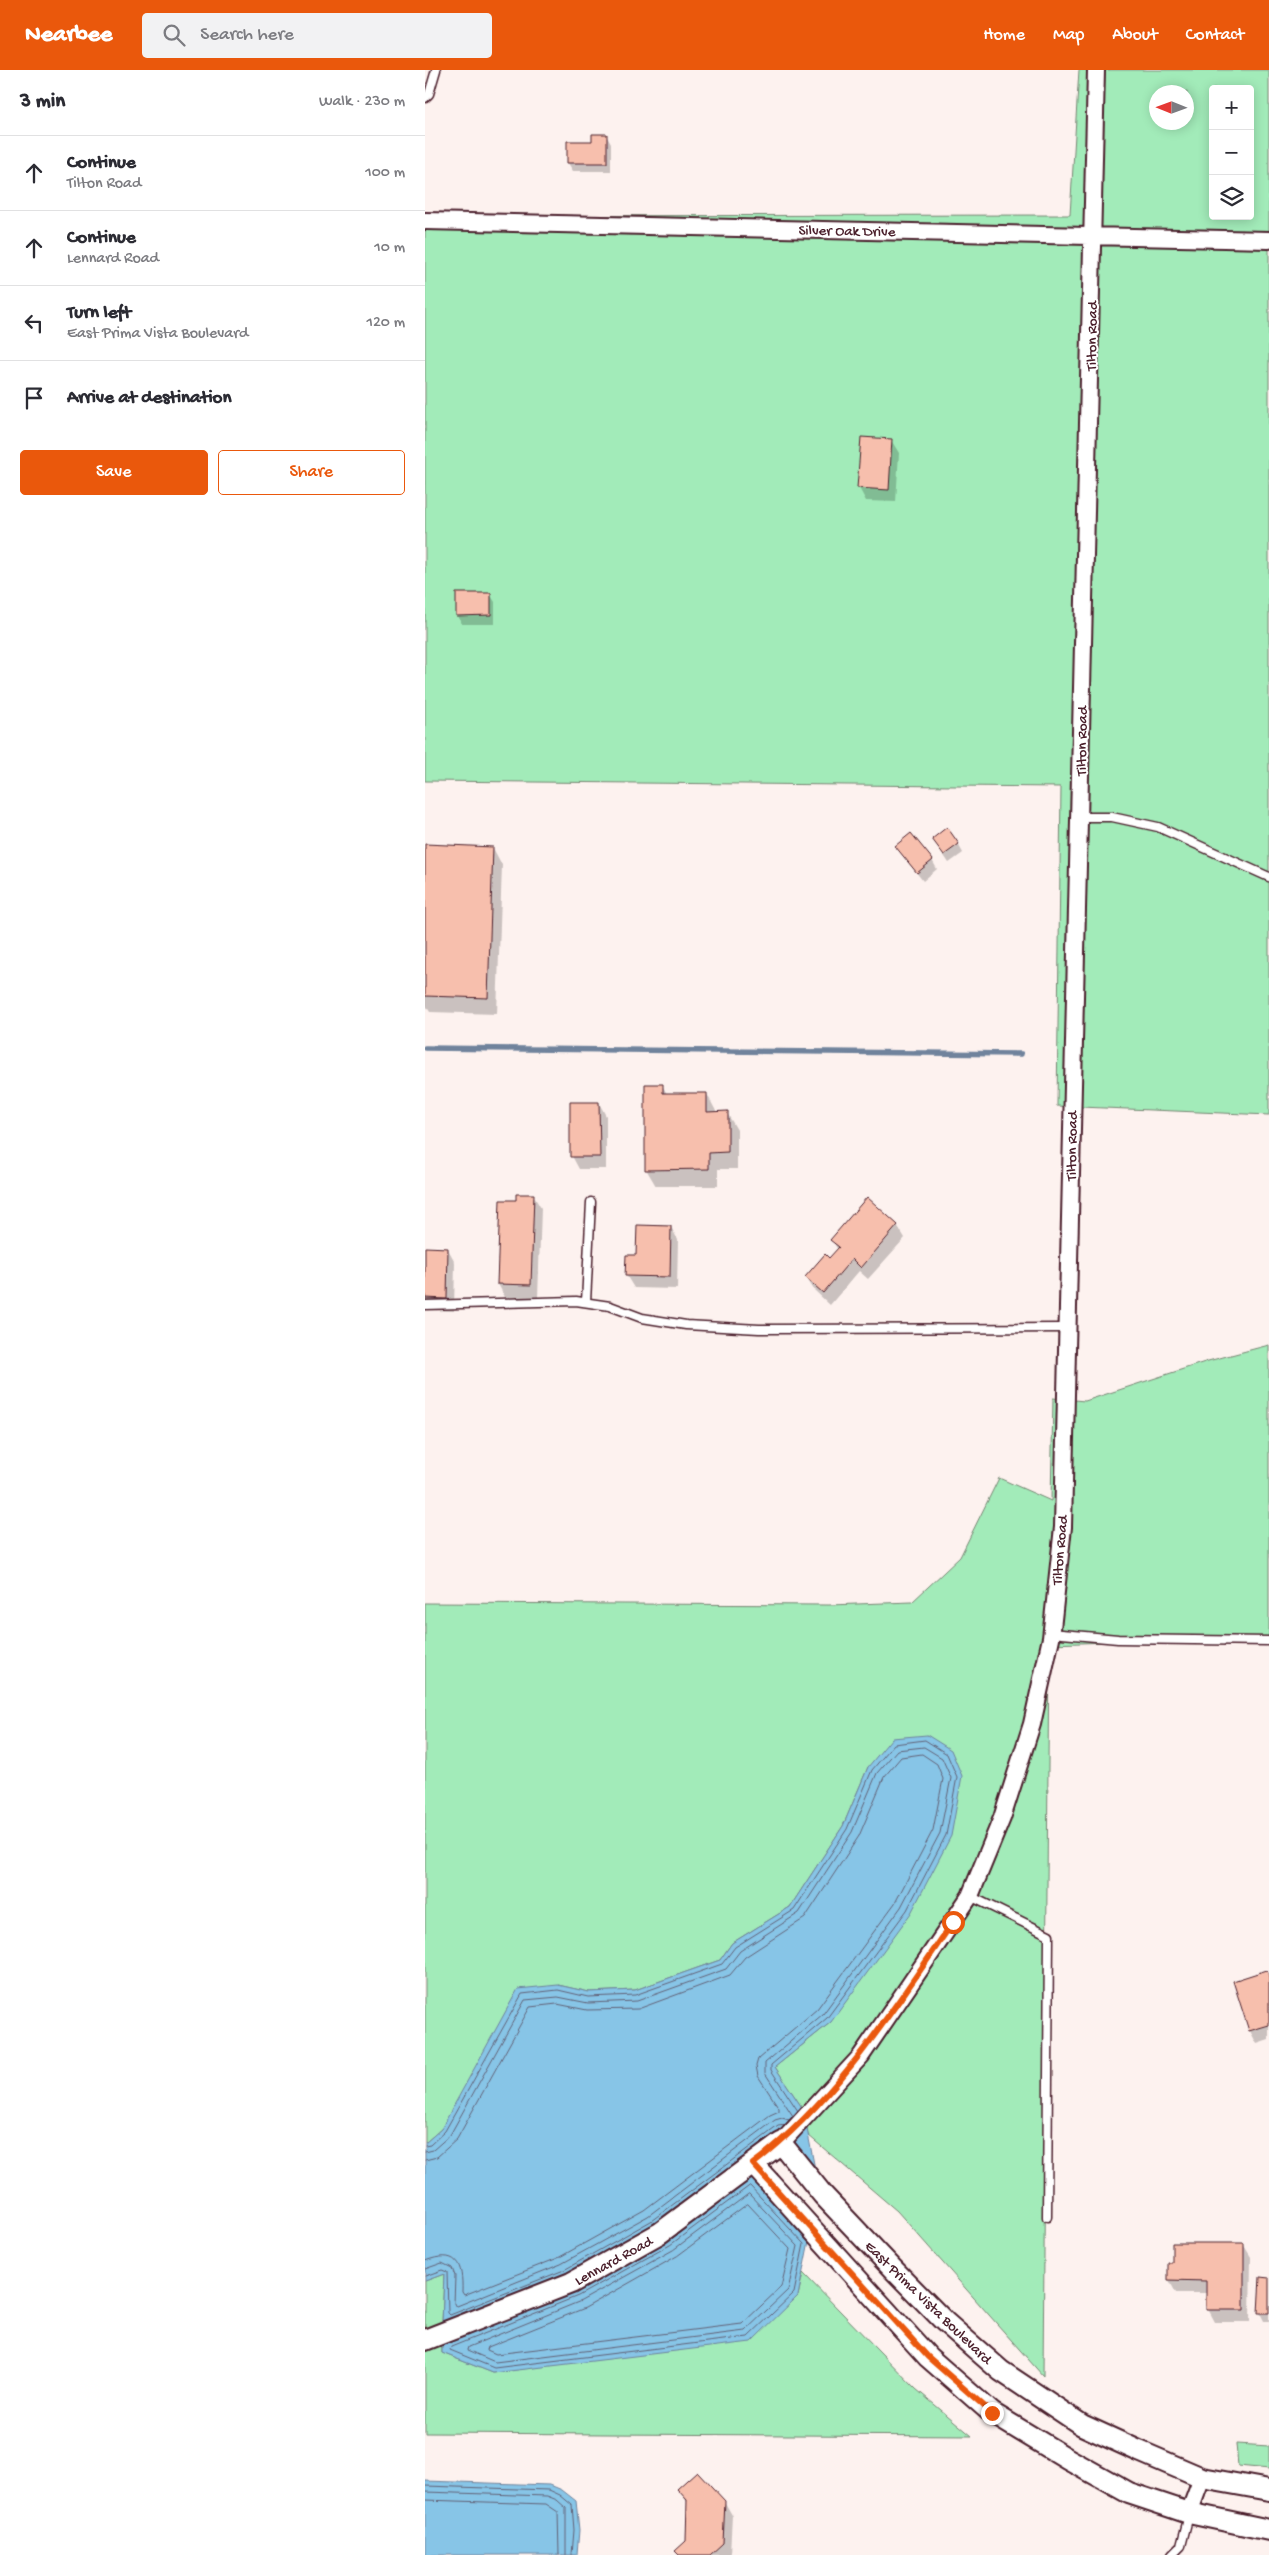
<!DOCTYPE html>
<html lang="en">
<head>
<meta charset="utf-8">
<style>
  body { margin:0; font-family:"Gochi Hand",sans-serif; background:#f2f2f3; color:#2b2b33 }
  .controls { position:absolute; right:15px; top:15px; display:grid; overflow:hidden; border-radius:5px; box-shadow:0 2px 12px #0003 }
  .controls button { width:45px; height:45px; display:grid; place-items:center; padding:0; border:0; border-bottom:1px solid #e1e1e2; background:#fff; color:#2b2b33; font:25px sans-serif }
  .compass { position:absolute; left:724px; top:15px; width:45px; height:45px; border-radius:50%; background:#fff; box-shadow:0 2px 12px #0003; rotate:271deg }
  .stop { position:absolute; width:15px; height:15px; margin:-11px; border:4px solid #ea580c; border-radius:50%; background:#fff }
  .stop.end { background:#ea580c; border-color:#fff; box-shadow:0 1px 5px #0008 }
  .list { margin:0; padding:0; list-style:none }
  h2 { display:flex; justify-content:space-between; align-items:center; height:65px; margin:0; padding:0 20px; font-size:21px }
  h2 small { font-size:16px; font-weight:400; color:#7c7c81 }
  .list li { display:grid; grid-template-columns:32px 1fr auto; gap:15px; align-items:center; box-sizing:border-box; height:75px; padding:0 20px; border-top:1px solid #e1e1e2 }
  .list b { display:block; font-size:19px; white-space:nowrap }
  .list p { margin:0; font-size:16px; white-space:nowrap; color:#7c7c81 }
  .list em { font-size:16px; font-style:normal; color:#7c7c81 }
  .actions { display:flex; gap:10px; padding:15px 20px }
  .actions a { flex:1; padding:11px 0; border:1px solid #ea580c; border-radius:5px; text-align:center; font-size:18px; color:#ea580c }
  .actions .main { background:#ea580c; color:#fff }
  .icon { flex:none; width:28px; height:28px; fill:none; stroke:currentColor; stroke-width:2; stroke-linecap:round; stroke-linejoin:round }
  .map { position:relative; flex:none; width:844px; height:2485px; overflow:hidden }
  header { display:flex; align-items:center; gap:30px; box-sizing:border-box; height:70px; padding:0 25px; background:#ea580c; color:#fff }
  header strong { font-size:24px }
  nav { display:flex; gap:28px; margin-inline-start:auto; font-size:18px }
  .search { width:350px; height:45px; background:#f2f2f3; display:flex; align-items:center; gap:12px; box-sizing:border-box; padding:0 18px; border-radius:5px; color:#7c7c81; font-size:19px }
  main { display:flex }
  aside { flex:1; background:#fff }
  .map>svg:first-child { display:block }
</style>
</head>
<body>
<header>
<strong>Nearbee</strong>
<div class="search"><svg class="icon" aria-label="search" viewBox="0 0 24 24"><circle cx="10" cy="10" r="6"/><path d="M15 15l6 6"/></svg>Search here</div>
<nav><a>Home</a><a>Map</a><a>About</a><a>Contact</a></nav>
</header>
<main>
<aside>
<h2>3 min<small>Walk · 230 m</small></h2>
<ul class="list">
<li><svg class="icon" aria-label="ahead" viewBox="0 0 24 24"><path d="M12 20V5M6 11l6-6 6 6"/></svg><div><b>Continue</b><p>Tilton Road</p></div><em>100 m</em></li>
<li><svg class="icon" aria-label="ahead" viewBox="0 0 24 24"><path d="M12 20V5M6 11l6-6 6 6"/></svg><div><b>Continue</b><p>Lennard Road</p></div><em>10 m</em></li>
<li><svg class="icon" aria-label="left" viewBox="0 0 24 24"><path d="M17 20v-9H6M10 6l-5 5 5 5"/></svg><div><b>Turn left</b><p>East Prima Vista Boulevard</p></div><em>120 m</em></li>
<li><svg class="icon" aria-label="arrive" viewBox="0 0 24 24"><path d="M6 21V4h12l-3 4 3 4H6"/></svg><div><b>Arrive at destination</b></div></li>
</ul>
<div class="actions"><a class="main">Save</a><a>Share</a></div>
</aside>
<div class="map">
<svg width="844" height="2485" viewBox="0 0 844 2485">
  <rect width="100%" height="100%" fill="#fdf2ef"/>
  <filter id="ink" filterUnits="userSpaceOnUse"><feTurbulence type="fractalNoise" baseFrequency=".02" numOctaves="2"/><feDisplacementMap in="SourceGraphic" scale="10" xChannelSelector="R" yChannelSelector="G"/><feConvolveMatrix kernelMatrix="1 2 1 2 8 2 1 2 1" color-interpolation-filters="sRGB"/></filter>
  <g filter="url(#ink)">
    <path fill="#a2ebb9" stroke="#768572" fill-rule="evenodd" d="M654 0H844V1045L632 1036 636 717 0 711V146L645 145ZM788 19H825V146H788ZM732 22H762V52H732Z
      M844 1275V1567L624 1574 618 2306 472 2141 383 2065 378 2039 350 1997 406 1952 443 1697 418 1756 365 1837 307 1873 295 1890 210 1920 164 1922 133 1915 16 2059 0 2073V1533L404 1535 487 1532 535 1487 574 1408 626 1431 628 1328 660 1331 783 1291Z
      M378 2203 491 2319 547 2366 0 2363V2279L17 2275V2283L68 2303 185 2287 373 2226Z
      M19 2204 17 2254 0 2260V2211Z
      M811 2374 844 2376V2399L813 2396Z"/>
    <path fill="#87c5e7" stroke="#6f839c" d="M502 1665 526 1680 537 1706 526 1766 486 1843 406 1952 350 1997 378 2039 390 2099 357 2060 229 2155 141 2205 17 2254 19 2204 0 2211V2073L16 2059 93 1919 133 1915 164 1922 210 1920 295 1890 307 1873 365 1837 418 1756 443 1697 467 1668Z
      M327 2108 384 2171 373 2226 326 2272 68 2303 17 2283V2275L151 2222 242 2170Z
      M0 2411 125 2415 137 2420 151 2431 154 2460 152 2485H0Z"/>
    <path fill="#0003" d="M181 65 186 74V101H148L143 93 168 72Z
      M466 370 474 383 471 432 441 431 434 418Z
      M65 524 70 532V554H37L33 546Z
      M508 769 533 774 538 783 524 793Z
      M0 776 68 778 77 795 72 944 5 942 0 934Z
      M471 777 507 790 512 799 498 811Z
      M237 1015 242 1024H282L292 1043H302L312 1060V1099H293V1116H231L221 1099Z
      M174 1033 181 1046V1099H154L147 1086Z
      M108 1125 116 1138 113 1228 80 1227 73 1214 92 1132Z
      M472 1155 480 1168 443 1209 434 1201 405 1235 389 1220 381 1207 404 1190 413 1180 407 1170Z
      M246 1157 253 1170 252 1219 209 1218 201 1205 212 1187Z
      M0 1179H23L30 1192 29 1241 0 1240Z
      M841 1902 844 1907V1970L832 1974 825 1961 809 1912Z
      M818 2174 826 2187 825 2252H790L783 2239V2223H751L744 2210V2195Z
      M844 2209V2251H839L835 2243Z
      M254 2419 299 2431 307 2445 305 2485H254L263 2472V2434Z"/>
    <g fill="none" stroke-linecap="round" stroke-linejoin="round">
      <path stroke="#626176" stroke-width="1" d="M0 2076 5 2075 20 2061 97 1924 133 1920 163 1927 210 1925 297 1894 310 1877 369 1840 422 1759 447 1700 469 1674 500 1670 522 1684 532 1707 521 1765 482 1840 402 1948 346 1995V2000L373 2041
        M0 2082 8 2080 25 2065 100 1930 133 1927 163 1933 212 1931 301 1899 315 1881 374 1843 427 1762 452 1703 472 1680 499 1677 517 1688 526 1708 515 1763 476 1837 398 1944 340 1993V2003L368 2046
        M0 2090 12 2087 32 2069 105 1937 132 1934 162 1940 213 1939 305 1905 320 1887 380 1848 434 1766 459 1707 476 1687 497 1684 512 1694 518 1709 508 1760 470 1833 392 1939 333 1989 331 1996 333 2006 354 2038V2041L345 2045 219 2140 133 2188 39 2225 37 2222C38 2193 32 2179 0 2191
        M325 2116 379 2174 369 2223 323 2267 69 2298 25 2280 26 2277 153 2226 245 2175Z
        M324 2124 373 2176 363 2220 320 2261 70 2292 42 2280 43 2277 156 2231 248 2180Z
        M323 2134 365 2179 356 2217 317 2254 71 2284 62 2280 63 2277 160 2238 252 2186Z
        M0 2199 17 2193 27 2198 30 2206 29 2234 32 2236 136 2194 223 2146 350 2050 357 2048 364 2050
        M0 2206 17 2200 22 2202 23 2243 25 2245 139 2200 226 2151 353 2056 360 2055
        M0 2416 124 2420 135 2425 147 2435 149 2460 147 2485
        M0 2422 122 2426 132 2430 141 2438V2485
        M0 2430 121 2434 133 2442 134 2485"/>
      <path stroke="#6f839c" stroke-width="5.5" d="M0 978 596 984"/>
    </g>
    <path fill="#f7bfad" stroke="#4a1f2b" d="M167 64H182V93H142V71H167Z
      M436 367 467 369 464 420 432 418Z
      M31 523H66V545L31 546Z
      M522 757 534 774 519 785 507 769Z
      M486 763 508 790 492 803 470 776Z
      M0 774 68 777 63 928 0 926Z
      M220 1014H238V1023H282V1042L303 1041V1082L284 1083V1099L220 1100Z
      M145 1032H174L175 1087H145Z
      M91 1124H109L106 1215 72 1214 75 1130H91Z
      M442 1127 473 1155 436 1198 427 1189 398 1223 380 1207 400 1184 404 1188 414 1177 405 1170Z
      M212 1155 246 1156 245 1207 200 1206 201 1185H211Z
      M0 1177 23 1178 22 1229 0 1228Z
      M842 1900 844 1907V1955L824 1961 808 1911Z
      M747 2173H819V2240H781V2211L743 2210V2193H747Z
      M835 2207 844 2208V2243H833Z
      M272 2401 300 2431 298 2473 285 2485H254L250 2481 261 2471 262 2430 252 2419Z"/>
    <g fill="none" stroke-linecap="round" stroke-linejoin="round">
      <defs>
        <path id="service" d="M0 28 4 24 11 0
          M654 747H687L733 757 844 807
          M161 1232 166 1132
          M0 1235 151 1231 185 1236 217 1248 261 1255 334 1259 642 1258
          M626 1563 693 1569 844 1571
          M545 1826 624 1865 622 2147
          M747 2485 756 2476 764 2445"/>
        <path id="minor" d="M0 151 844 170
          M356 2073 436 1986 545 1826 577 1748 607 1654 626 1568 638 1457 671 0
          M764 2443 777 2408"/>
        <path id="tertiary" d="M328 2094 503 2287 567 2343 643 2389 704 2423 764 2443 844 2460
          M0 2270 146 2213 235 2163 356 2073 398 2125 467 2198 520 2252 576 2301 657 2355 714 2381 777 2408 844 2420"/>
      </defs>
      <use href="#service" stroke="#4a1f2b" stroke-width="11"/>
      <use href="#minor" stroke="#4a1f2b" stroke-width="20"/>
      <use href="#tertiary" stroke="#4a1f2b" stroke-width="24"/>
      <use href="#service" stroke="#fff" stroke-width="8"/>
      <use href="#minor" stroke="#fff" stroke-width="16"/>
      <use href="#tertiary" stroke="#fff" stroke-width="20"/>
    </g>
  </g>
  <g fill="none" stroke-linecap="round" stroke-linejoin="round" filter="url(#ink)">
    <path stroke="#ea580c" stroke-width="6" d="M528 1852C469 1938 412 2030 328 2094L503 2287 567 2343"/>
  </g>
  <g text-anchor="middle" stroke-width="4" stroke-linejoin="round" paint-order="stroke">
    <g font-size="15" fill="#4a1f2b" stroke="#fff">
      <text transform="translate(422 160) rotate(1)" y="5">Silver Oak Drive</text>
      <text transform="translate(666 266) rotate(-89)" y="5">Tilton Road</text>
      <text transform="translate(656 671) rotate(-89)" y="5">Tilton Road</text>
      <text transform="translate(646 1076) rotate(-89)" y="5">Tilton Road</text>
      <text transform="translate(634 1480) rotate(-85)" y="5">Tilton Road</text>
      <text transform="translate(188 2190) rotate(-29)" y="5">Lennard Road</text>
      <text transform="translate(504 2232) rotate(44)" y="5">East Prima Vista Boulevard</text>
    </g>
  </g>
</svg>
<div class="controls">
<button>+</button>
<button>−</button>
<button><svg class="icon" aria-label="layers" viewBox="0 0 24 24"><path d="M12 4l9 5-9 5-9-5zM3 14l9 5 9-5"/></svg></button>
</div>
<svg class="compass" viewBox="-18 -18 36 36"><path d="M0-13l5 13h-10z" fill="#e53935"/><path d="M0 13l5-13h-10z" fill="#7c7c81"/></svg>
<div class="stop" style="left:528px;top:1852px"></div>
<div class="stop end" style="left:567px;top:2343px"></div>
</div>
</main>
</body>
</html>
